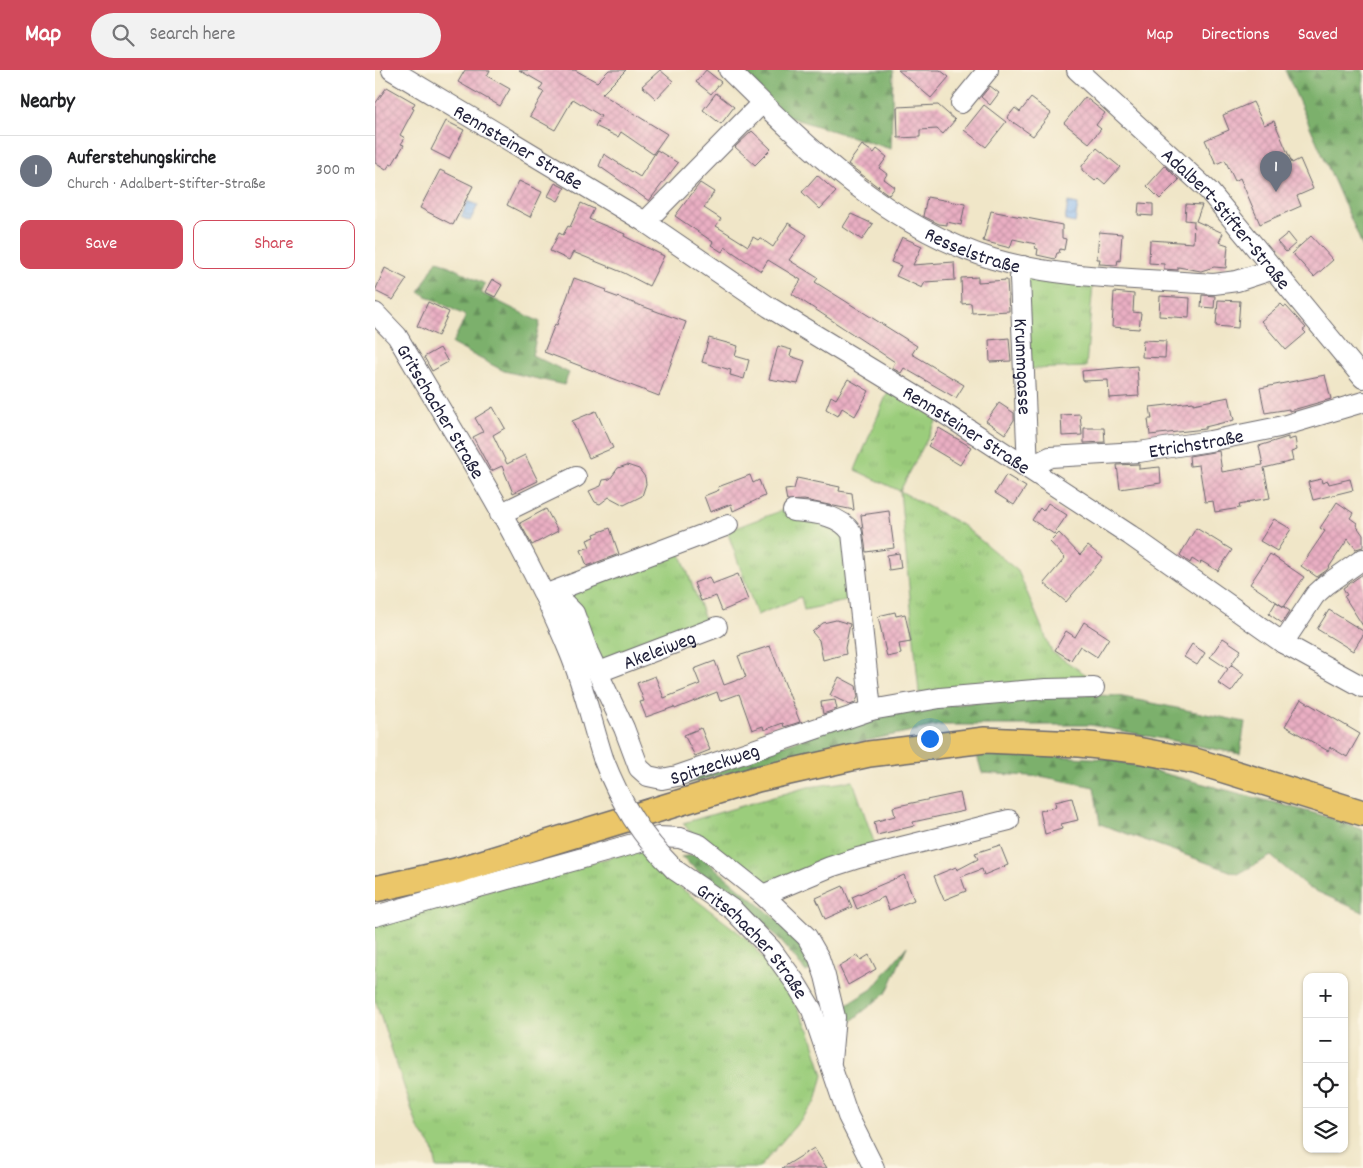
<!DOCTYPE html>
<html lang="en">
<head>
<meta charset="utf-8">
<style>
  body { margin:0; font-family:Dekko,sans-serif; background:#f2f2f2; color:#202124 }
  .controls { position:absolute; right:15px; bottom:15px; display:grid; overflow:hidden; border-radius:10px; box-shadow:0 1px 4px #0004 }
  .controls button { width:45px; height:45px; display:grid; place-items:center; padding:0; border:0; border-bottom:1px solid #e0e0e0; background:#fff; color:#202124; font:25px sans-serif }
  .you { position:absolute; left:554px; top:668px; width:18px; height:18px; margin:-12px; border:4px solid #fff; border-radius:50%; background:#1a73e8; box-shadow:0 0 0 8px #1a73e833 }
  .badge { display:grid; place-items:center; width:32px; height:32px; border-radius:50%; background:#d1495b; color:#fff; font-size:16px; font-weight:700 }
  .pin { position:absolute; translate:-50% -41px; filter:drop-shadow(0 1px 2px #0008) }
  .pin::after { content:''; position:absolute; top:26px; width:18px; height:15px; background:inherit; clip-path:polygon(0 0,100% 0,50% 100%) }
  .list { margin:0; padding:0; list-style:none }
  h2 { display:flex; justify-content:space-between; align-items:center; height:65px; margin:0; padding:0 20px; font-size:21px }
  h2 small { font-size:16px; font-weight:400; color:#757577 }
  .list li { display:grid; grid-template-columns:32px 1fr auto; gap:15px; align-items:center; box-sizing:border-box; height:70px; padding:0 20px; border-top:1px solid #e0e0e0 }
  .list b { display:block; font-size:19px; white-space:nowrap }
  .list p { margin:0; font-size:16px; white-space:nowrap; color:#757577 }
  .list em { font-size:16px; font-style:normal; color:#757577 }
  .actions { display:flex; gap:10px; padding:15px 20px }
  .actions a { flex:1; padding:11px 0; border:1px solid #d1495b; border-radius:10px; text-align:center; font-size:18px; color:#d1495b }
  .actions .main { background:#d1495b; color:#fff }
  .icon { flex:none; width:28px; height:28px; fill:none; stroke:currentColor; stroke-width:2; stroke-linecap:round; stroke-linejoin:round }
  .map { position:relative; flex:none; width:988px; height:1098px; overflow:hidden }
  header { display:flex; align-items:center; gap:30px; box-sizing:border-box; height:70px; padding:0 25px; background:#d1495b; color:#fff }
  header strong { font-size:24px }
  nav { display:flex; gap:28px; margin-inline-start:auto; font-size:18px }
  .search { width:350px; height:45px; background:#f2f2f2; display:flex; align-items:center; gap:12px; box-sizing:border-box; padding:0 18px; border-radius:28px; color:#757577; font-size:19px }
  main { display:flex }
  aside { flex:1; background:#fff }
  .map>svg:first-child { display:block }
</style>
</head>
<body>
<header>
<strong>Map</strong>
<div class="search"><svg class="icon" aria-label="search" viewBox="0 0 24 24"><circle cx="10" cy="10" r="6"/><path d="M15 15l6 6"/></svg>Search here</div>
<nav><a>Map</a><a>Directions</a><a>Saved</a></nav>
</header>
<main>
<aside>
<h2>Nearby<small></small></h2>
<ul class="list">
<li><span class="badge" style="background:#6b7280">1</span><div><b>Auferstehungskirche</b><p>Church · Adalbert-Stifter-Straße</p></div><em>300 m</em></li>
</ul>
<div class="actions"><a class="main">Save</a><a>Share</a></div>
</aside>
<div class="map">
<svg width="988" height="1098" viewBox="0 0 988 1098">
  <defs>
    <pattern id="grass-tufts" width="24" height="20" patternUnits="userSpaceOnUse" patternTransform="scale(1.25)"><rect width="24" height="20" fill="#9bcd7c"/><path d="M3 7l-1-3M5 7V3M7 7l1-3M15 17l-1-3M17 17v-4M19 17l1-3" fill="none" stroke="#85b06c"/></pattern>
    <pattern id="forest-firs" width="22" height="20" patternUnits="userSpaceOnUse" patternTransform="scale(1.25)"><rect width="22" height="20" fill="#7cb06c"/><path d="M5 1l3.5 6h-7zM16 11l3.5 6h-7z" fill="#658f5a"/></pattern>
    <pattern id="water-waves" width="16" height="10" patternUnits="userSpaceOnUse" patternTransform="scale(1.25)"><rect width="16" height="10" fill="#85b7f2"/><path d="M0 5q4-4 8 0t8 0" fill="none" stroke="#6c94c5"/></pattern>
    <pattern id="building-cross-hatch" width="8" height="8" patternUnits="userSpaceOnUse" patternTransform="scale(1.25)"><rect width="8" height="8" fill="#eaafc3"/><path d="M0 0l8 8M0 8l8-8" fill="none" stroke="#c896a8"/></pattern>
  </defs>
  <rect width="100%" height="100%" fill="#fcf5e5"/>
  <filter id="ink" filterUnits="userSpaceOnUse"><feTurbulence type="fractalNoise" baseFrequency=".02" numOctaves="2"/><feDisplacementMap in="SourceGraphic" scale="10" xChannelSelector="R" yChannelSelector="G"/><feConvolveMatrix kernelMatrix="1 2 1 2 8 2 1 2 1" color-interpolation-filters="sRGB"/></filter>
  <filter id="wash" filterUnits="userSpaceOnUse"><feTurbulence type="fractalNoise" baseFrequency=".0096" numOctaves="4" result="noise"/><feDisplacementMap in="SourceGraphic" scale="20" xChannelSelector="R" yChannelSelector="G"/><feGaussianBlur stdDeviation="1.12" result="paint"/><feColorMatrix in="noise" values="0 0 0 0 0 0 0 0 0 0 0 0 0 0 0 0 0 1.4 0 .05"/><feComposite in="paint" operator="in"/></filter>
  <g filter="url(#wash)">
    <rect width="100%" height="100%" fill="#f0e6c8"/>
    <path fill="url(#grass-tufts)" stroke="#5e785c" d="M656 205 718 214 711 297 656 299 652 210Z
      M514 319 563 348 525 421 587 455 643 501 677 582 713 606 701 613 544 623 525 421 480 400Z
      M413 438 470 464 481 529 429 540 426 527 382 545 352 461Z
      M304 479 332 555 228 593 191 522Z
      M478 711 500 775 388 816 315 762 308 753 433 717Z
      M267 779 298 812 372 869 411 917 435 962 448 1005 441 1032 384 1098H62L58 1079 43 1058 0 930V851Z"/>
    <path fill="url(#forest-firs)" stroke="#4f6954" d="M365 0H518L516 79 413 47Z
      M910 0H988V178L982 163Z
      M62 190 110 214 106 223 165 252 157 285 194 303 189 315 129 301 77 274 91 246 44 222Z
      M675 623 743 626 870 652 865 684 716 655H565L392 692 311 714V708L498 645Z
      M601 682 734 689 946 745 988 760V842L934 818 896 786 863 804 725 754 719 717 670 707 607 703Z
      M323 784 417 862 437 899 431 902 401 865 306 787Z
      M532 876 512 922 469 957 466 938 497 919Z"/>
    <path fill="url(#water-waves)" stroke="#546c96" d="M93 131 103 135 95 151 86 147Z
      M693 132 703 134 700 153 690 151Z"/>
    <g id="blocks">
      <path fill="url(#building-cross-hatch)" d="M90 0H115L112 6 135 19 125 36 83 12Z
        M144 0H200L222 12 234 0H251L227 24 292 64 278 84 246 62 243 67 220 56 226 46 198 29 180 60 155 46 169 22 164 20 168 14Z
        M285 0 298 11 281 29 267 16Z
        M331 0 346 12 336 24 321 12Z
        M523 0H565L574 7 556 28Z
        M615 16 624 23 615 35 606 27Z
        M12 17 40 33 37 38 39 39 25 65 30 68 26 74 29 75 17 95 15 94 11 100 0 93V34Z
        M341 23 359 37 346 54 328 40Z
        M710 27 730 43 721 55 726 59 714 73 689 53Z
        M656 28 676 43 658 66 632 48 640 38 645 42Z
        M878 32 889 55 899 51 917 93 925 89 938 119 922 126 926 136 885 154 865 108 860 111 850 90 841 94 830 70 854 60 848 45Z
        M563 35 580 50 568 64 562 59 545 60V67L523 68 522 37Z
        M609 35 631 52 611 77 589 60Z
        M71 51 89 60 74 89 56 80Z
        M377 61 396 79 380 95 360 77Z
        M487 75 499 83 502 79 512 87 504 98 512 104 509 109 520 117 514 125 503 117 504 115 503 117 473 94Z
        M722 78 745 97 730 114 723 108 720 111 707 100V96Z
        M282 80 303 93 274 131 224 96 229 84 265 107Z
        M790 96 804 110 785 129 772 116Z
        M65 100 98 116 78 155 45 138Z
        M442 105 461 122 445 139 427 122Z
        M144 111 167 122 155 147 132 135Z
        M180 113 190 118 183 131 173 126Z
        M325 113 339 122 329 138 346 149 341 156 373 176 378 167 383 170 385 168 398 177 413 153 432 165 414 190 443 208 440 212 542 276 537 284 589 315 581 328 529 298 526 303 517 298 520 292 417 224 426 210 393 190 386 201 350 177 347 182 336 175 338 172 300 146Z
        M552 127 590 134 586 155 572 152V155L564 154 548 146Z
        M206 133 219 139 214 149 250 164 249 166 289 186 274 216 249 203 198 182 194 190 175 181 184 163 188 165 193 156 195 157Z
        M764 133 778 134V146L763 145Z
        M811 134 827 135 821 151 848 163 844 172 853 175 851 198 839 197 826 201 803 197V200L789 199V194L774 193 775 170 818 173 819 151 810 150Z
        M616 141 687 155V168L691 169 689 180 685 179 684 183H682L680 189 662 185 663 179 660 178 661 174 638 169 635 178 608 171Z
        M476 144 498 154 487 170 468 157Z
        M724 162 747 164 745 191 743 190 742 195 724 194 725 189H722Z
        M913 163 921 173 911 182 902 172Z
        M936 166 958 190 939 207 917 183Z
        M527 167 547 176 538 195 579 192 580 210 550 212 547 218 521 206 526 196 516 192Z
        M10 198 32 209 18 230 0 221Z
        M603 207V212L632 210 634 241 597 243 596 233 587 234 586 208Z
        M199 208 232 220 231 223 311 252 284 326 169 282 180 254 182 255Z
        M117 209 127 215 120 227 110 222Z
        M739 222 759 224 758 242 766 243 764 259 737 257Z
        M827 225 840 226 839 238 826 237Z
        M785 226 815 228 814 248 784 246Z
        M843 230 865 231 863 258 841 256Z
        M53 232 74 242 63 266 42 256Z
        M906 234 909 237 911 236 931 258 928 260 931 263 911 280 886 251Z
        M334 268 363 276 360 286 374 290 369 309 355 305 356 300 327 292Z
        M634 268 636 291 615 292 614 270Z
        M768 270 791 271 790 288 767 287Z
        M403 276 417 280 415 286 430 291 423 314 394 309Z
        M65 278 73 292 57 301 49 287Z
        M762 296 764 326 734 328 733 310 708 311 707 301Z
        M950 305 956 329 914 341V339L890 343 885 318Z
        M473 309 494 321 480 346 467 338 463 346 451 339 456 326 461 329Z
        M854 327 859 350 830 357V359L775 365 773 349H777L775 337 818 332V334Z
        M624 333 639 343V350L630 364 611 351Z
        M118 337 130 358 118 365 132 394 150 385 163 411 138 423 127 396 116 401 98 367 108 362 100 348Z
        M221 341 238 378 214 388 197 351Z
        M705 344 707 365 687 366 686 345Z
        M564 358 596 377 585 395 553 376Z
        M709 358H729L730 372 709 373Z
        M913 367V370L920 368 922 380 916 382 918 391 889 398 895 428 872 432 874 433 864 435 865 438 840 442 838 431 830 432 824 395 815 396 814 386 844 381 847 402 888 395 884 376Z
        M764 394V399L785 397 786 413 745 419 742 395Z
        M252 395 264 399 270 407 271 414 267 426 249 435 234 427 225 434 220 432 214 421 226 416 228 410 235 409 243 398Z
        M375 405 378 413 384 410 390 426 358 441 356 434 335 442 329 426 344 420 343 417Z
        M631 405 651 417 639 435 620 423Z
        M422 408 465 417 464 421 477 423 479 440 429 430 412 431 410 420 419 419Z
        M946 409 947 413 953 411 954 414 975 409 978 420 938 430 933 412Z
        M962 432 978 443 975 448 982 453 981 455 988 465V477L981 479 973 469 952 500 942 507 926 496 950 461 945 458Z
        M673 433 692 445 679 464 657 450 665 438 668 441Z
        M171 439 183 461 157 475 145 453Z
        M514 441 519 478 491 482 486 445Z
        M899 449 916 459 902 481 885 471Z
        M235 458 244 484 212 496 206 480 215 477 212 470 220 467 219 464Z
        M821 458 857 480 843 501 826 491 825 494 817 489 815 493 805 485Z
        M684 463 705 485 713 476 728 488 691 532 669 513 690 488 675 472Z
        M524 483 526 498 514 500 512 485Z
        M895 484 929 507 909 537 875 514Z
        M363 504 373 530 347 541 341 526 326 531 319 513 334 507 337 514Z
        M988 504V556L969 526 972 525 968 518Z
        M901 532 915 541 907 553 894 544Z
        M954 540 988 561V565L978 581 942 559Z
        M520 542 521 546 530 544 536 572 524 574 526 584 512 587 503 546Z
        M461 550 475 554 470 578 471 584 448 590 444 570 437 562 448 553Z
        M709 552 734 568 722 587 705 576 696 590 680 580 691 561 700 567Z
        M848 568 866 580 854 598 857 595 869 604 856 622 843 613 853 599 835 587Z
        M817 574 830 583 822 595 809 587Z
        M395 576 425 652 409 657 408 653 389 660 388 656 377 660 364 624 345 631 342 622 300 639 299 637 271 647 265 632 269 631 262 613 280 606 289 628 325 614 319 599 340 591 349 615 371 607 363 586Z
        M464 607 481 616 483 627 480 633 475 635 455 625Z
        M926 629 985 664 972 687 955 677 953 681 910 656Z
        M460 630 462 639 448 644 446 632Z
        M326 658 335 680 320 686 309 665Z
        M585 723 589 741 538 752 539 756 502 765 499 752 520 746 518 737Z
        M697 728 703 750 686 754 687 759 670 764 665 741 681 737 680 732Z
        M625 775 633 795 609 805 607 799 586 807 591 821 569 830 559 806 581 797 582 800 603 789 600 783Z
        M529 805 539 830 514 840 509 827 482 839 477 827Z
        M468 816 477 837 450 849 441 828Z
        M483 885 486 890 494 885 501 899 473 915 464 896Z
        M439 1078 452 1098H407Z"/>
    </g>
  </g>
  <g filter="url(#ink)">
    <use href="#blocks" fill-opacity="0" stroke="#6a676c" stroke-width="1"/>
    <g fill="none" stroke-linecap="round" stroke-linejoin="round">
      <defs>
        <g id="minor">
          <path id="s1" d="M17 0 270 152 394 237 567 342 755 465 908 573 988 617"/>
          <path id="s2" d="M354 0C432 77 511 156 618 189 689 210 766 208 839 214L862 211 899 199"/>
          <path id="s3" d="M702 0 834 121 988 308"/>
          <path d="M586 33 613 0"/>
          <path d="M270 152 387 33"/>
          <path id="s4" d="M648 196 645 208 653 398 675 387 764 382 835 371 904 357 988 332"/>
          <path id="s5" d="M0 243 22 266C82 369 150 472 195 583 209 617 217 654 228 688"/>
          <path d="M418 441C440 443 464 444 477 463L496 640"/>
          <path d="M125 444 201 407"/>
          <path id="s6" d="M169 525 190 534 199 543 213 582 249 658 264 698 273 706 287 709 302 706 496 640 565 628 671 619 719 618"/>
          <path d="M169 525 353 455"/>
          <path d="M908 573 940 525 951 515 988 489"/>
          <path id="s7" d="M224 602 342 557"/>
          <path id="s8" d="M300 800 358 840 396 879 420 912 437 940 473 1046 499 1098"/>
          <path d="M388 825 455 797 483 788 634 750"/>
          <path d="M0 846 283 767 305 768 325 775 388 825 432 867 444 888 450 906 460 947 456 991"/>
        </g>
        <path id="major" d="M0 819 81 801 382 709 494 684 610 670 704 674 762 680 820 691 988 743"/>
      </defs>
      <use href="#minor" stroke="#6a676c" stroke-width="22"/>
      <use href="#major" stroke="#6a676c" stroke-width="28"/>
      <use href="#minor" stroke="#fff" stroke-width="20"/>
      <use href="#major" stroke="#ebc669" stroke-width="25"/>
      <defs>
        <path id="minor-bridge" d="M228 688C245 733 267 767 300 800"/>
      </defs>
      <use href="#minor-bridge" stroke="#6a676c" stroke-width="22" stroke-linecap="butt"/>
      <use href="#minor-bridge" stroke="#fff" stroke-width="20"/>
    </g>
  </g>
  <g text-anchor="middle" stroke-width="5" stroke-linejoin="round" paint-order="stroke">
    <g font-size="20" fill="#22223b" stroke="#fcf5e5">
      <text dy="7" stroke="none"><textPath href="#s1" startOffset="148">Rennsteiner Straße</textPath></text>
      <text dy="7" stroke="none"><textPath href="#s3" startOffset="211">Adalbert-Stifter-Straße</textPath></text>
      <text dy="7" stroke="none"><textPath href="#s2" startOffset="306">Resselstraße</textPath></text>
      <text dy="7" stroke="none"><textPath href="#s4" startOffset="101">Krummgasse</textPath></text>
      <text dy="7" stroke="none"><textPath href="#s5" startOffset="119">Gritschacher Straße</textPath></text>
      <text dy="7" stroke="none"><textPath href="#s1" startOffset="678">Rennsteiner Straße</textPath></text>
      <text dy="7" stroke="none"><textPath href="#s4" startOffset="374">Etrichstraße</textPath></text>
      <text dy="7" stroke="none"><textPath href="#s7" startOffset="64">Akeleiweg</textPath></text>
      <text dy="7" stroke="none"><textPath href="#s6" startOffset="285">Spitzeckweg</textPath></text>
      <text dy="7" stroke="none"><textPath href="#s8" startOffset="106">Gritschacher Straße</textPath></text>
    </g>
  </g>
</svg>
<div class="controls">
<button>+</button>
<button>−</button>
<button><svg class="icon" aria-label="locate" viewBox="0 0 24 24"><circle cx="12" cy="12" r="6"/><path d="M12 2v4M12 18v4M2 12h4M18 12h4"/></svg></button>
<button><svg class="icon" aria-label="layers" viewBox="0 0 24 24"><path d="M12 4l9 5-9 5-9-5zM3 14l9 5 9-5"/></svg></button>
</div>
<div class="you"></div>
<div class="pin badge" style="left:901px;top:122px;background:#6b7280">1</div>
</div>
</main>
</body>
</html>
